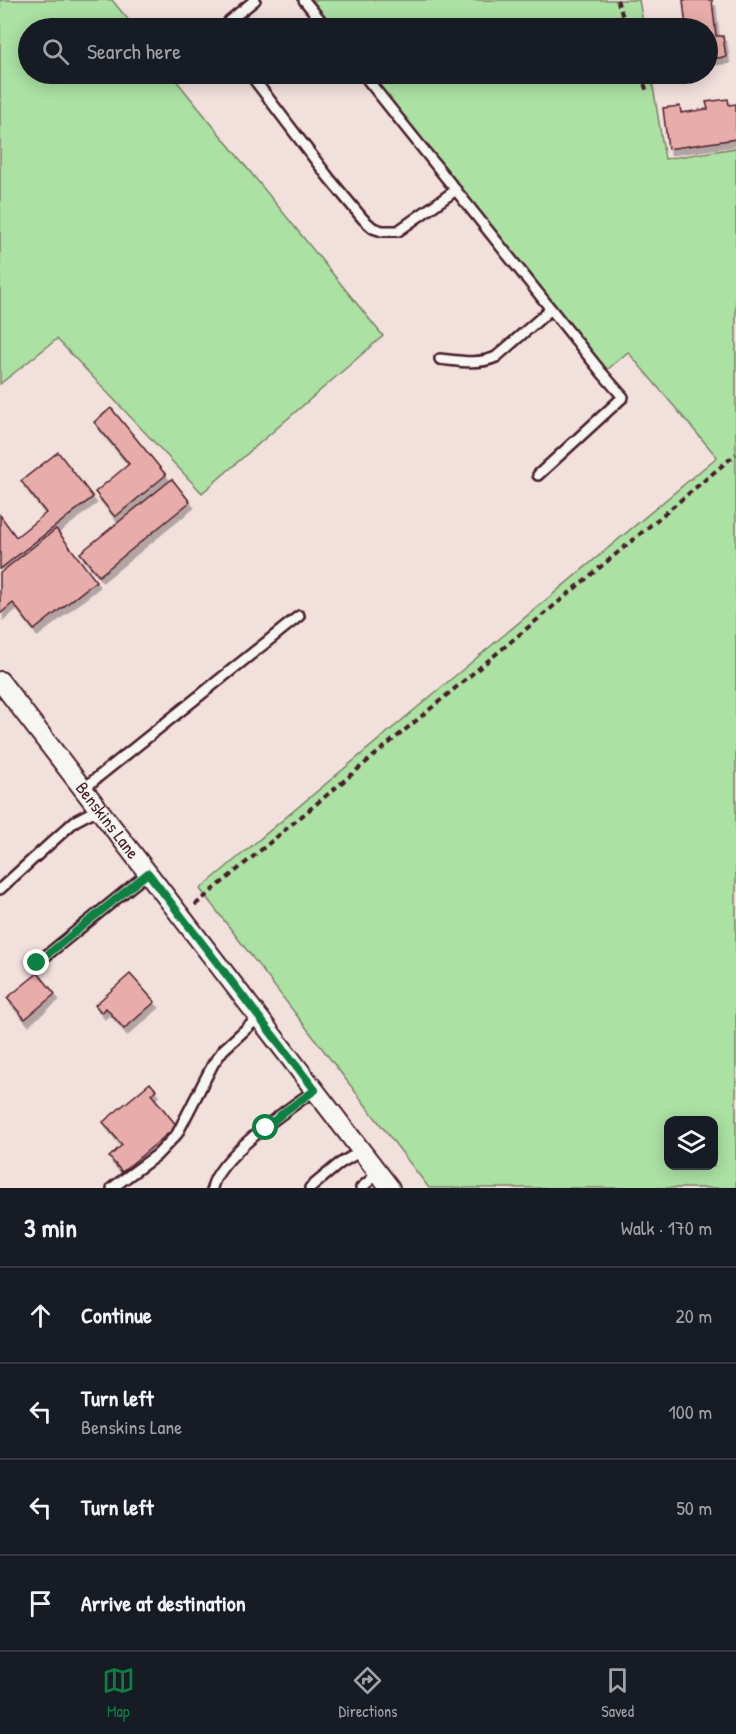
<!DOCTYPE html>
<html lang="en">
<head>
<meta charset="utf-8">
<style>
  body { margin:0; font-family:"Patrick Hand",sans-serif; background:#242831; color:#f1f3f6 }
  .controls { position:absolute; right:18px; bottom:18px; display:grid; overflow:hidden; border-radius:12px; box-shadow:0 3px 15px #0003 }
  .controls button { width:54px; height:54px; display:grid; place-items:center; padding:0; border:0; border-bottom:2px solid #363941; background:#171b24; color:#f1f3f6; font:30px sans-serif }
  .stop { position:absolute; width:18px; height:18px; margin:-14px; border:4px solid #0b8043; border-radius:50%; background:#fff }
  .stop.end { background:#0b8043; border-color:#fff; box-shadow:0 2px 6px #0008 }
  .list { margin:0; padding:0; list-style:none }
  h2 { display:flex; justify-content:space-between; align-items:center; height:78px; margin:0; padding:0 24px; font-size:26px }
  h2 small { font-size:20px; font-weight:400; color:#9ea1a6 }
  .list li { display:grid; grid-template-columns:39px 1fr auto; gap:18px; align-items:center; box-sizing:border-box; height:96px; padding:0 24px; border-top:2px solid #363941 }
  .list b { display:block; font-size:22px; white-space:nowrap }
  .list p { margin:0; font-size:20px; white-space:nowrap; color:#9ea1a6 }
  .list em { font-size:20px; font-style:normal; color:#9ea1a6 }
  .icon { flex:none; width:33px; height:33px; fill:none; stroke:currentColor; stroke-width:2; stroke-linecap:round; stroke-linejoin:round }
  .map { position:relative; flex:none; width:736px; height:1188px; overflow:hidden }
  .search { position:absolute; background:#171b24; box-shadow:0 3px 15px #0003; left:18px; right:18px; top:18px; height:66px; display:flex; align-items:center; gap:15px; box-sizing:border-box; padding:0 21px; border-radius:33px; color:#9ea1a6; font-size:22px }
  .sheet { height:462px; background:#171b24 }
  nav { display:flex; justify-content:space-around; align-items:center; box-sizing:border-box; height:84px; border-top:2px solid #363941; background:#171b24; font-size:16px; color:#9ea1a6 }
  nav a { display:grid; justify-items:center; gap:3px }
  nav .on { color:#0b8043 }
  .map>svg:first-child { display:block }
</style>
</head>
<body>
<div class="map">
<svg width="736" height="1188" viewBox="0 0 736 1188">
  <defs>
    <filter id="shadow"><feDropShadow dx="3.5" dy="6" stdDeviation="0" flood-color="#0004"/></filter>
  </defs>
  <rect width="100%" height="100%" fill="#f2e0dd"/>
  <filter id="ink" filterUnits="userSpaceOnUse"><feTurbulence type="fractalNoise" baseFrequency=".0167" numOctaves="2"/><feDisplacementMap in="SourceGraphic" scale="12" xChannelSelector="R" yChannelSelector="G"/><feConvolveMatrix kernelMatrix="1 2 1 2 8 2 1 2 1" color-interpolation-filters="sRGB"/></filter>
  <g filter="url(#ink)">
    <path fill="#abe1a3" stroke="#7a8067" stroke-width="1.5" fill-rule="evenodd" d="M0 0H112L135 28H28V74H171L383 336 202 493 57 339 0 384Z
      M311 0H639L644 28H334Z
      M370 74H651L665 159 736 148V1188H429L200 889 717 457 628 352 607 370ZM668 1120H714V1166H668Z"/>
    <path fill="#e8adab" stroke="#4a1f2b" stroke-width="1.5" filter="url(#shadow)" d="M683 0H712L716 36H723L726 57 708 59V28H686Z
      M728 99 729 105 736 104V139L668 149 663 108 680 106 681 113 708 109 706 102Z
      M111 408 166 475 115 517 95 492 129 464 94 422Z
      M58 452 93 497 0 569V515L16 537 46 513 21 481Z
      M172 479 190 502 99 576 80 553Z
      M56 529 96 581 34 630 13 603 0 614V573Z
      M38 973 55 994 25 1019 7 998Z
      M130 974 155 1002 124 1029 106 1008 102 1013 95 1005Z
      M150 1083 156 1090 151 1094 177 1126 122 1172 109 1157 122 1145 103 1122Z"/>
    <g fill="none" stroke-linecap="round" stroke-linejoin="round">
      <defs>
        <path id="service" d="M304 0 327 28
          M228 28 229 21 255 0
          M250 74 329 178 363 219 373 228 382 231H398L456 190
          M363 74 602 373 623 397 538 475
          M440 359C459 361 478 365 496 357L551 309
          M83 789 299 616
          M0 889 75 821 98 809
          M37 963 148 873
          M112 1188 157 1155 177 1134 213 1064 223 1050 259 1017
          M212 1188C218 1157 288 1109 315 1090
          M310 1188 339 1164 361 1151
          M361 1188 379 1173"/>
        <g id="minor">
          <path id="s1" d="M0 681 390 1188"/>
        </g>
      </defs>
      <use href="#service" stroke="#4a1f2b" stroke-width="14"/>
      <use href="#minor" stroke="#4a1f2b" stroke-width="22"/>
      <path stroke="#4a1f2b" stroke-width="4" stroke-dasharray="6 4.5" stroke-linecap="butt" d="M617 0 627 28
        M641 74 647 92
        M195 905 736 454"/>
      <use href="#service" stroke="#f6f6f2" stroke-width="9"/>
      <use href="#minor" stroke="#f6f6f2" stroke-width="18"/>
    </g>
  </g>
  <g fill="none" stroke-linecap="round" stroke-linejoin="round" filter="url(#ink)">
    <path stroke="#0b8043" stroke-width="8" d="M37 963 148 873 315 1090 284 1112 266 1128"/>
  </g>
  <g text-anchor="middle" stroke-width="6" stroke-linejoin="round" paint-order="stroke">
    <g font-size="18" fill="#4a1f2b" stroke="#f6f6f2">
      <text dy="6" stroke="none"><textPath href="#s1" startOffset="176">Benskins Lane</textPath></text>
    </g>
  </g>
</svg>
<div class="controls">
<button><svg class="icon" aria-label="layers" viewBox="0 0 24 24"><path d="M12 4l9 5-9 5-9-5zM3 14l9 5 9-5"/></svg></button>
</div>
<div class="stop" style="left:266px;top:1128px"></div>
<div class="stop end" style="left:37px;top:963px"></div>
<div class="search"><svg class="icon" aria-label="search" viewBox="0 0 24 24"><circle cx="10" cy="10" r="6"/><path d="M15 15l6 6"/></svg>Search here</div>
</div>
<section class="sheet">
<h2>3 min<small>Walk · 170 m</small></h2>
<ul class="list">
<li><svg class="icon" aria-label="ahead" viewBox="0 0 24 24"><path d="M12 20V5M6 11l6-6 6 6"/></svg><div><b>Continue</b></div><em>20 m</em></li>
<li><svg class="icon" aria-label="left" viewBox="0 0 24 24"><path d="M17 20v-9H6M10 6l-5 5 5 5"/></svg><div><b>Turn left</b><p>Benskins Lane</p></div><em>100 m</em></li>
<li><svg class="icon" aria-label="left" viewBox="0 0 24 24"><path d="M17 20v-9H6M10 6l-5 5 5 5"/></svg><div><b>Turn left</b></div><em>50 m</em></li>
<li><svg class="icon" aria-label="arrive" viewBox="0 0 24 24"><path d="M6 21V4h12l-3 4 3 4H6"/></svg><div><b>Arrive at destination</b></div></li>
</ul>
</section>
<nav>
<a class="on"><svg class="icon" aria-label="map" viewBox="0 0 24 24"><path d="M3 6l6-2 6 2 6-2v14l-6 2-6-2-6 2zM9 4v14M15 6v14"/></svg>Map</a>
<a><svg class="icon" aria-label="directions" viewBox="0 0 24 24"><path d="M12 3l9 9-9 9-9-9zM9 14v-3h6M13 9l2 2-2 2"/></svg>Directions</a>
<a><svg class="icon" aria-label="saved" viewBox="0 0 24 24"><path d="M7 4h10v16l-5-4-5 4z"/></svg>Saved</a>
</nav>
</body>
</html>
